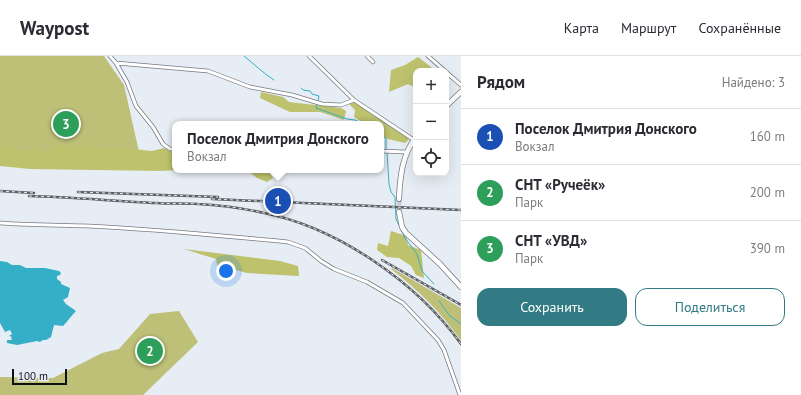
<!DOCTYPE html>
<html lang="ru">
<head>
<meta charset="utf-8">
<style>
  body { margin:0; font-family:"PT Sans",sans-serif; background:#f7f7f7; color:#2b2b33 }
  .controls { position:absolute; right:12px; top:12px; display:grid; overflow:hidden; border-radius:8px; box-shadow:0 4px 16px #0002 }
  .controls button { width:36px; height:36px; display:grid; place-items:center; padding:0; border:0; border-bottom:1px solid #e1e1e2; background:#fff; color:#2b2b33; font:20px sans-serif }
  .scale { position:absolute; left:12px; bottom:10px; width:55px; box-sizing:border-box; padding-left:4px; border:2px solid #0e1012; border-top:0; font-size:11px; line-height:14px; white-space:nowrap; color:#0e1012; -webkit-text-stroke:3px #e7edf4; paint-order:stroke }
  .you { position:absolute; left:226px; top:215px; width:14px; height:14px; margin:-10px; border:3px solid #fff; border-radius:50%; background:#1a73e8; box-shadow:0 0 0 6px #1a73e833 }
  .badge { display:grid; place-items:center; width:26px; height:26px; border-radius:50%; background:#337b84; color:#fff; font-size:13px; font-weight:700 }
  .pin { position:absolute; translate:-50% -50%; border:2px solid #fff; box-shadow:0 1px 4px #0006 }
  .popup { position:absolute; left:172px; top:65px; width:212px; height:52px; box-sizing:border-box; display:grid; place-content:center; border-radius:8px; background:#fff; filter:drop-shadow(0 1px 3px #0005); font-size:13px; white-space:nowrap; color:#7c7c81 }
  .popup b { font-size:15px; color:#2b2b33 }
  .popup::after { content:''; position:absolute; left:50%; top:100%; margin-left:-8px; border:8px solid transparent; border-top-color:#fff }
  .list { margin:0; padding:0; list-style:none }
  h2 { display:flex; justify-content:space-between; align-items:center; height:52px; margin:0; padding:0 16px; font-size:17px }
  h2 small { font-size:13px; font-weight:400; color:#7c7c81 }
  .list li { display:grid; grid-template-columns:26px 1fr auto; gap:12px; align-items:center; box-sizing:border-box; height:56px; padding:0 16px; border-top:1px solid #e1e1e2 }
  .list b { display:block; font-size:15px; white-space:nowrap }
  .list p { margin:0; font-size:13px; white-space:nowrap; color:#7c7c81 }
  .list em { font-size:13px; font-style:normal; color:#7c7c81 }
  .actions { display:flex; gap:8px; padding:12px 16px }
  .actions a { flex:1; padding:9px 0; border:1px solid #337b84; border-radius:12px; text-align:center; font-size:14px; color:#337b84 }
  .actions .main { background:#337b84; color:#fff }
  .icon { flex:none; width:22px; height:22px; fill:none; stroke:currentColor; stroke-width:2; stroke-linecap:round; stroke-linejoin:round }
  .map { position:relative; flex:none; width:461px; height:339px; overflow:hidden }
  header { display:flex; align-items:center; gap:24px; box-sizing:border-box; height:56px; padding:0 20px; background:#fff; border-bottom:1px solid #e1e1e2 }
  header strong { font-size:19px }
  nav { display:flex; gap:22px; margin-inline-start:auto; font-size:14px }
  main { display:flex }
  aside { flex:1; background:#fff }
  .map>svg:first-child { display:block }
</style>
</head>
<body>
<header>
<strong>Waypost</strong>
<nav><a>Карта</a><a>Маршрут</a><a>Сохранённые</a></nav>
</header>
<main>
<div class="map">
<svg width="461" height="339" viewBox="0 0 461 339">
  <rect width="100%" height="100%" fill="#e7edf4"/>
  <path fill="#bdc076" d="M0 0H104L124 29 142 109 0 107Z
    M392 212 461 252V285C442 257 418 234 391 213Z
    M179 255 198 286 143 339H0V321L53 322 102 297 119 293 150 258Z"/>
  <path fill="#bec26d" d="M418 1 436 15H416V32L408 28 389 36 391 14 405 9Z
    M261 36 283 41 289 46 341 52 346 55 344 64 320 56H290L260 42Z
    M355 46 409 83 405 87 388 83 381 78V68H365L354 61 355 54 349 48Z
    M5 89H9C22 103 33 85 43 98L49 99 52 90 133 93 152 95 164 92 171 95H175V114H178L161 115 30 113 0 110V93Z
    M247 114C258 114 268 112 273 122L267 126 257 122Z
    M391 175 406 180 408 189 421 194 424 222 416 219 411 210 399 202 387 201 377 194 378 187 388 190Z
    M184 193 280 205 298 210 299 220 247 217 217 209 216 203Z"/>
  <path fill="#35afc7" d="M0 205 7 206 12 209H20L26 212H45L59 215 61 217 60 219 57 220V223L61 226V228L70 232 68 241 63 244 66 248 76 255C71 260 68 265 63 270L54 269 51 281 46 284H43L40 286 37 285 17 289 7 287V284H12L11 282 12 281 9 280 12 278 10 274 5 276 0 267Z"/>
  <g fill="none" stroke-linecap="round" stroke-linejoin="round">
    <path stroke="#35afc7" stroke-width="1" d="M244 0C254 8 263 17 274 24
      M301 32 303 34 310 35 312 38 319 40 318 45
      M317 49 316 52 347 63 355 64 363 68
      M381 79 386 82V93
      M387 96 389 128 391 136 395 141 396 163 405 182 417 198 422 215 434 228
      M439 245 450 260 461 268"/>
    <path stroke="#c6ccd2" stroke-width="4.5" stroke-dasharray="4.5 2" stroke-linecap="butt" d="M399 156V143"/>
    <defs>
      <path id="street" d="M110 0 116 7 208 15 250 31 292 39 322 48 341 49 354 44
        M309 0 354 44 414 84
        M367 0 373 6
        M428 0 445 15
        M116 7 127 26 136 50 153 71 163 88 170 93H175
        M446 16 461 29
        M381 95 406 96
        M0 167C29 169 59 169 88 170 155 173 222 180 288 186L305 192 321 205 334 213 367 226 403 247 438 284 444 294 460 339"/>
      <path id="secondary" d="M446 50 461 36
        M399 143C400 121 402 99 416 81
        M399 156 402 171 406 177 440 208 461 231"/>
    </defs>
    <use href="#street" stroke="#757b81" stroke-width="4.5"/>
    <use href="#secondary" stroke="#757b81" stroke-width="6"/>
    <use href="#street" stroke="#fff" stroke-width="3"/>
    <use href="#secondary" stroke="#fff" stroke-width="4.5"/>
    <defs>
      <path id="rail" d="M0 135 34 137
        M78 136 218 141
        M29 140C71 141 113 145 156 147 170 148 184 147 198 148 220 149 242 152 264 157 339 172 417 227 461 288
        M212 143 461 154
        M382 204 461 249"/>
    </defs>
    <use href="#rail" stroke="#5b5f62" stroke-width="2.5"/>
    <use href="#rail" stroke="#e7edf4" stroke-width="1" stroke-dasharray="3" stroke-linecap="butt"/>
  </g>
</svg>
<div class="controls">
<button>+</button>
<button>−</button>
<button><svg class="icon" aria-label="locate" viewBox="0 0 24 24"><circle cx="12" cy="12" r="6"/><path d="M12 2v4M12 18v4M2 12h4M18 12h4"/></svg></button>
</div>
<div class="scale">100 m</div>
<div class="you"></div>
<div class="pin badge" style="left:278px;top:145px;background:#1a4fb4">1</div>
<div class="popup"><b>Поселок Дмитрия Донского</b>Вокзал</div>
<div class="pin badge" style="left:150px;top:295px;background:#2e9e5b">2</div>
<div class="pin badge" style="left:66px;top:68px;background:#2e9e5b">3</div>
</div>
<aside>
<h2>Рядом<small>Найдено: 3</small></h2>
<ul class="list">
<li><span class="badge" style="background:#1a4fb4">1</span><div><b>Поселок Дмитрия Донского</b><p>Вокзал</p></div><em>160 m</em></li>
<li><span class="badge" style="background:#2e9e5b">2</span><div><b>СНТ «Ручеёк»</b><p>Парк</p></div><em>200 m</em></li>
<li><span class="badge" style="background:#2e9e5b">3</span><div><b>СНТ «УВД»</b><p>Парк</p></div><em>390 m</em></li>
</ul>
<div class="actions"><a class="main">Сохранить</a><a>Поделиться</a></div>
</aside>
</main>
</body>
</html>
